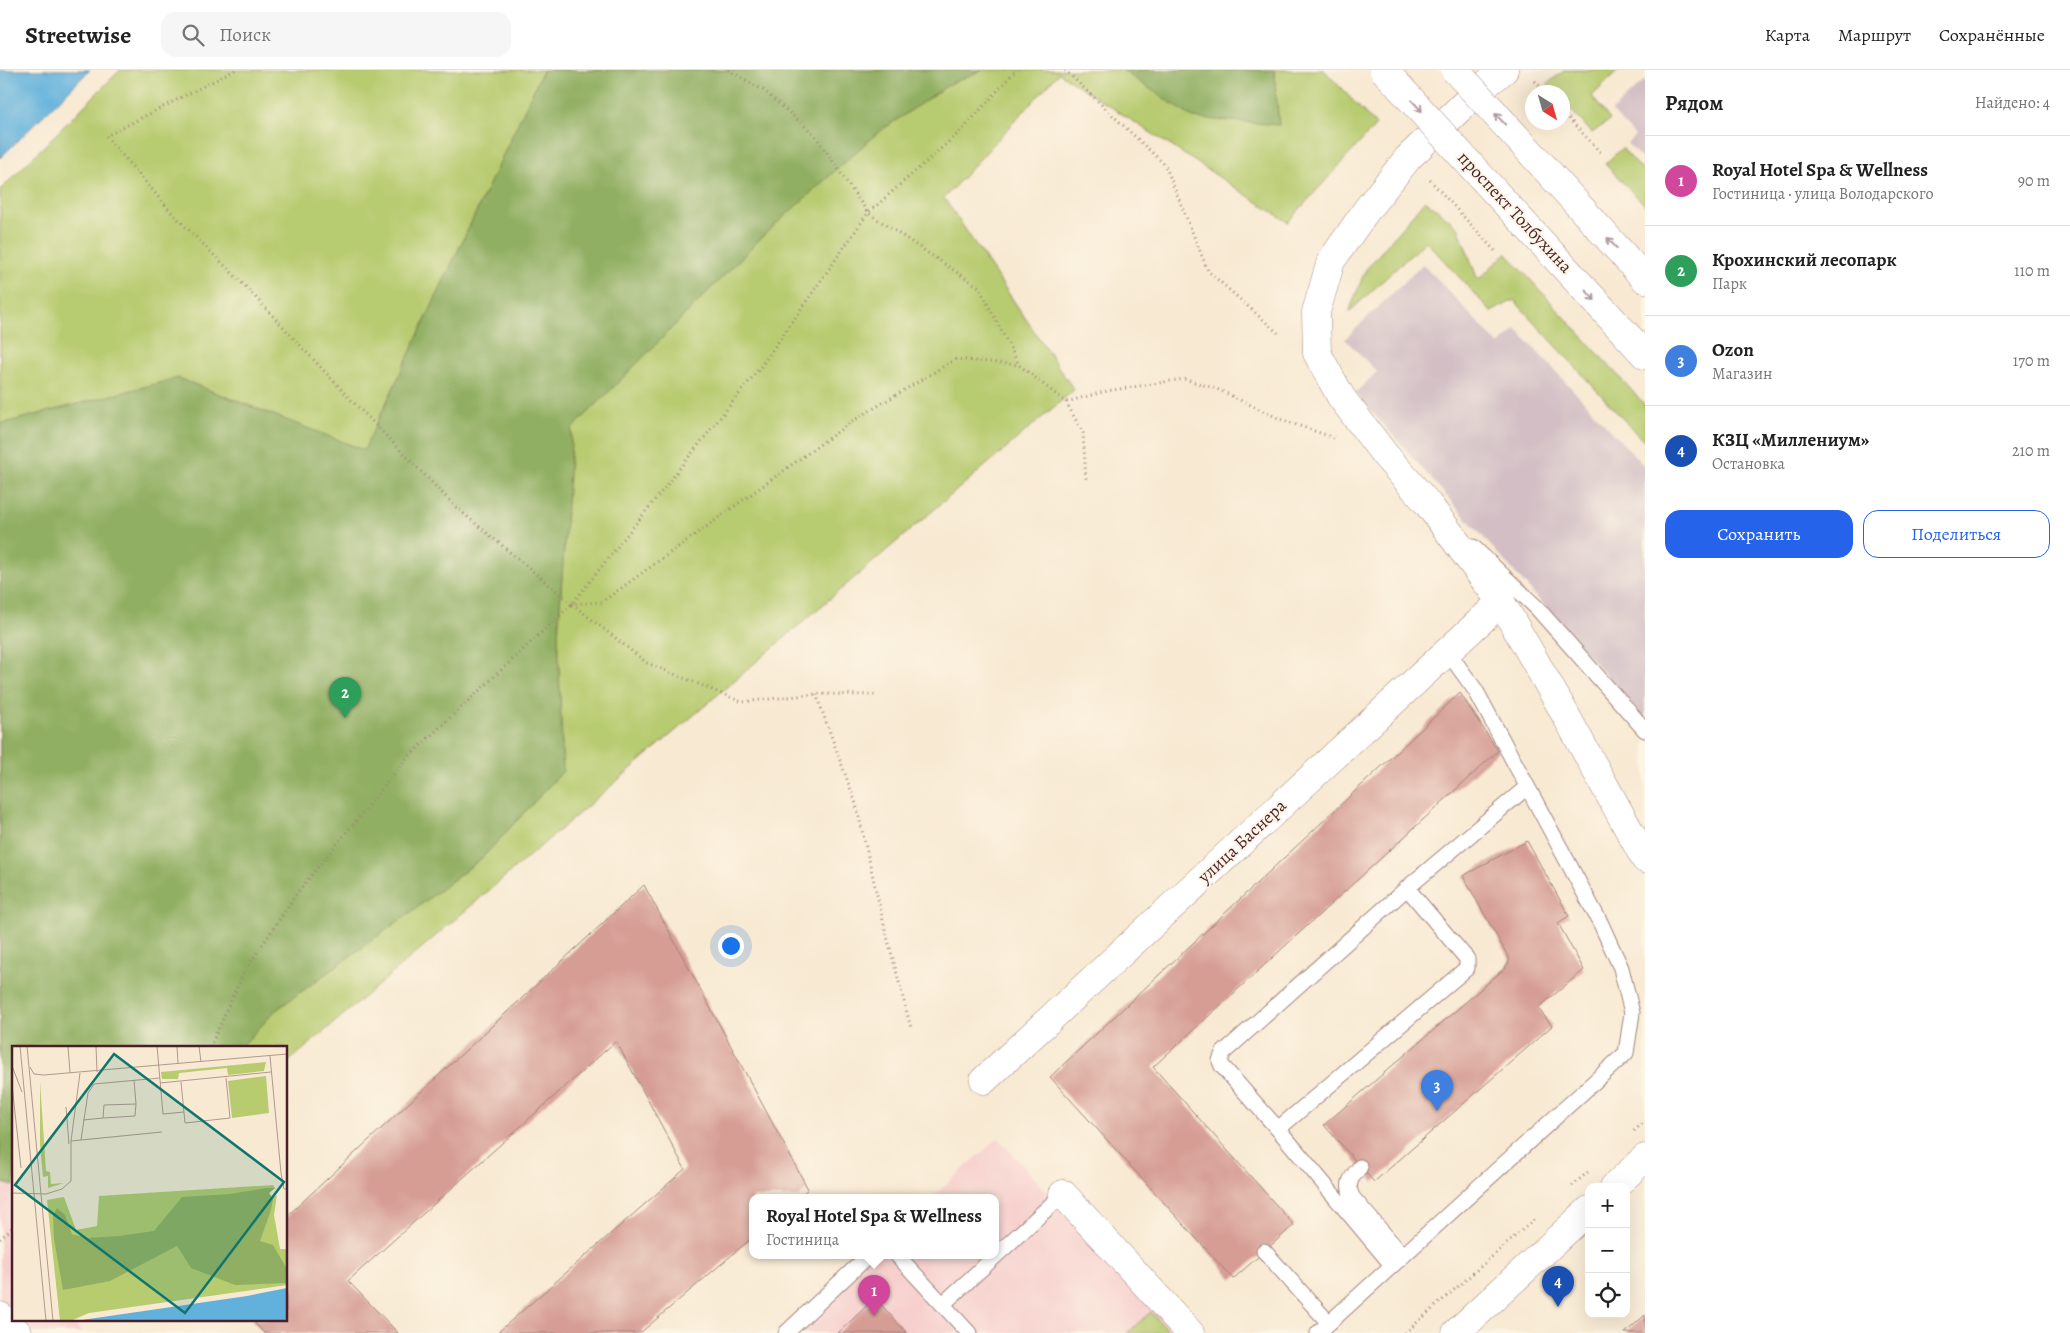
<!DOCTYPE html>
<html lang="ru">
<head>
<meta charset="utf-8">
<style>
  body { margin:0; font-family:Alegreya,serif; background:#f6f6f6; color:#222 }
  .controls { position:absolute; right:15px; bottom:15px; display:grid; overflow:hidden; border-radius:10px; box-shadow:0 5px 20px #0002 }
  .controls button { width:45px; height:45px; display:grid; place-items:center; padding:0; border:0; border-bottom:1px solid #e0e0e0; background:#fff; color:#222; font:25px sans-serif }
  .compass { position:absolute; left:1525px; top:15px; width:45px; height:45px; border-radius:50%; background:#fff; box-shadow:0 5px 20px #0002; rotate:143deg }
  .you { position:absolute; left:730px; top:875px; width:18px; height:18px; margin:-12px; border:4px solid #fff; border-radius:50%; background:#1a73e8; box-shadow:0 0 0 8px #1a73e833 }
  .badge { display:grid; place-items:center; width:32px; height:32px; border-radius:50%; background:#2563eb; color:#fff; font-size:16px; font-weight:700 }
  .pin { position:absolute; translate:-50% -41px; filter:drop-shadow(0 1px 2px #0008) }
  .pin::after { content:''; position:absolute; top:26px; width:18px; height:15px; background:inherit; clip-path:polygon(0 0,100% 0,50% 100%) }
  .popup { position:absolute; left:749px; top:1124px; width:250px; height:65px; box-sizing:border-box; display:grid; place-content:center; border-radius:10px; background:#fff; filter:drop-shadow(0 1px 4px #0005); font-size:16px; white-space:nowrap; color:#767676 }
  .popup b { font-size:19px; color:#222 }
  .popup::after { content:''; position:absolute; left:50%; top:100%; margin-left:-10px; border:10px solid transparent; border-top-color:#fff }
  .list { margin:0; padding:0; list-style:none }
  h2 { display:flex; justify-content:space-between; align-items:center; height:65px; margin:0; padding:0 20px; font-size:21px }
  h2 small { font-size:16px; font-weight:400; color:#767676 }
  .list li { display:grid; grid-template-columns:32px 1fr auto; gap:15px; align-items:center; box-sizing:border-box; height:90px; padding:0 20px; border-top:1px solid #e0e0e0 }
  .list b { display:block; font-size:19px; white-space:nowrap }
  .list p { margin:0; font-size:16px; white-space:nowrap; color:#767676 }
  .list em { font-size:16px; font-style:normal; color:#767676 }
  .actions { display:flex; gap:10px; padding:15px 20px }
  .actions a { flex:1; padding:11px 0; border:1px solid #2563eb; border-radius:15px; text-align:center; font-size:18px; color:#2563eb }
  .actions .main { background:#2563eb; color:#fff }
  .icon { flex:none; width:28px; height:28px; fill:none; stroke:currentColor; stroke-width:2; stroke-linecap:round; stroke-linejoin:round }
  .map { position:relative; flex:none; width:1645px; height:1263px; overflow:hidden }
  header { display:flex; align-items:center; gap:30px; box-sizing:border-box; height:70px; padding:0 25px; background:#fff; border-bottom:1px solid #e0e0e0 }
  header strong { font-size:24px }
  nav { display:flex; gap:28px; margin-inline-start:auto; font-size:18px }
  .search { width:350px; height:45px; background:#f6f6f6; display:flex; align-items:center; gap:12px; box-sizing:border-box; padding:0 18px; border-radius:15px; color:#767676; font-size:19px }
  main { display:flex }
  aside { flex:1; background:#fff }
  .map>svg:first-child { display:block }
</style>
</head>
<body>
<header>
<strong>Streetwise</strong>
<div class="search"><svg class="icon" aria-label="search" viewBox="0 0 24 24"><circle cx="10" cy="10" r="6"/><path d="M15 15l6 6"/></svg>Поиск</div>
<nav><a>Карта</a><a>Маршрут</a><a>Сохранённые</a></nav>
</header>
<main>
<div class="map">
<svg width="1645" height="1263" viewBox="0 0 1645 1263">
  <rect width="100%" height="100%" fill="#fcf5e5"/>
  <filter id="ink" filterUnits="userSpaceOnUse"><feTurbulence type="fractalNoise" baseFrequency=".02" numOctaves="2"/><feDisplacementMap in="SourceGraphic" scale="10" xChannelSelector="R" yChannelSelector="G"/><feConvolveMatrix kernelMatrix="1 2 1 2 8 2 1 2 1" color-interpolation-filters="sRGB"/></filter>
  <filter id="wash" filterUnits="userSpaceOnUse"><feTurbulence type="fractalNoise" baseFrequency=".0096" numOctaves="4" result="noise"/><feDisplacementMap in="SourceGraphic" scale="20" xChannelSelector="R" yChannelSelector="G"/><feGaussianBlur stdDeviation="1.12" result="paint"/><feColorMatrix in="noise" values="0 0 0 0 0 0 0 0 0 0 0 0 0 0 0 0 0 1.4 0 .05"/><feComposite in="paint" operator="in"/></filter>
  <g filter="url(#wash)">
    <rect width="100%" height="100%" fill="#f8e9d2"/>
    <path fill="#f7d0ce" d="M998 1068 1175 1263H781L868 1185H995V1127H932Z
      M0 1112 14 1116V1249H72L81 1263H0Z"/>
    <path fill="#d2bec4" d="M1645 10V92L1627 73 1635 66 1612 41Z
      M1423 194 1499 275 1516 259 1645 397V649L1355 323 1377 302 1345 269Z"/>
    <path fill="#b7cb6f" stroke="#80754d" d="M120 0H1324L1376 55 1288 152 1059 3 944 128 1074 320 286 994V977H14V1116L0 1112V120Z
      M1565 0H1619L1592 26 1610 50 1592 63 1563 31 1562 22H1555L1547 14Z
      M1622 78 1645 103V135L1605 94Z
      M1425 130 1458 157 1478 210 1506 183 1645 335V373L1514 230 1491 242 1426 171 1349 242 1365 201Z
      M1151 1242 1170 1263H1127Z"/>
    <path fill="#91af62" stroke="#6e6746" d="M543 0H982L948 15 876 64 766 163 572 359 558 567 563 701 482 788 415 839 276 940 241 977H14V1116L0 1112V354L178 308 364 380Z
      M1122 0H1274L1279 55 1193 48Z"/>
    <path fill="#61b1dc" stroke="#566884" d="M0 0H90L0 88Z"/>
    <g id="blocks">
      <path fill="#d69d94" d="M1460 623 1498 681 1153 997 1294 1155 1233 1209 1050 1007Z
        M1527 771 1569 846 1558 853 1584 900 1538 938 1552 956 1374 1112 1324 1055 1505 898 1510 890 1463 806Z
        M644 815 808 1119 799 1127H753V1167L640 1263H497L685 1099 616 971 348 1211 398 1263H264L251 1249H286V1147Z
        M875 1228 907 1263H838Z
        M1645 1245V1263H1625Z"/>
    </g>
  </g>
  <g filter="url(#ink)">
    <use href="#blocks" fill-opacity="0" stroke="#a1847e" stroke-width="1"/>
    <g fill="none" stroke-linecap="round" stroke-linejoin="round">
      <defs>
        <path id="service" d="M1473 477 1537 538 1645 660
          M1278 1059 1222 996 1220 991 1223 983 1407 818
          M1360 1097C1351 1108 1346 1113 1352 1127L1402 1185
          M1264 1181 1329 1253
          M897 1185 969 1263
          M1392 1195 1278 1059 1467 898V889L1407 818 1527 717
          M943 1234 1063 1124
          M786 1263 869 1185
          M1318 1263 1626 983 1632 943 1621 898 1601 854 1476 621 1447 581"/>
        <path id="minor" d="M984 1010 1501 532
          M1063 1124 1190 1263
          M0 1246 18 1263"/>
        <path id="secondary" d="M1504 0 1480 19 1408 88 1368 138 1331 191 1316 242 1317 283 1341 327 1385 385 1428 434 1501 532 1559 633 1645 789
          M1533 85 1645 209
          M1486 112 1645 285
          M1614 1117 1645 1088
          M1456 1263 1589 1140"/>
      </defs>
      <use href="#service" stroke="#a1847e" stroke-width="17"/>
      <use href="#minor" stroke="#a1847e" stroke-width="29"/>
      <use href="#secondary" stroke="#a1847e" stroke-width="29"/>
      <path stroke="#a1847e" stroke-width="3" stroke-dasharray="1 4" stroke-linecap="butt" d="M235 0 106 66 172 143 246 217 354 333 457 438 572 534 602 532 851 352 956 289 1019 295
        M728 0 763 20 814 64 868 143 979 217 1019 295 1066 332 1107 321 1184 309 1217 319 1280 349 1337 369
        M1065 0 1165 95 1208 201 1278 263
        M1535 11 1545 22
        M1562 41 1601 83
        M1430 110 1495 181
        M1066 332 1083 363 1086 409
        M572 534 647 593 742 632 816 624 875 625
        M816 624 856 734 884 855 911 958
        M210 977 243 904 297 823 407 688 572 534 762 295 868 143 962 60 1016 0
        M1634 1061 1645 1051
        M1572 1116 1590 1100
        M0 1169 14 1156
        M1405 1263 1536 1148"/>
      <use href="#service" stroke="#fff" stroke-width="15"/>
      <use href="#minor" stroke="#fff" stroke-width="28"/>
      <use href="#secondary" stroke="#fff" stroke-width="28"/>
      <defs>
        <path id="secondary-bridge" d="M1384 0 1486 112
          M1455 0 1533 85"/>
      </defs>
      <use href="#secondary-bridge" stroke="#a1847e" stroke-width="29" stroke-linecap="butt"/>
      <use href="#secondary-bridge" stroke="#fff" stroke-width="28"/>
    </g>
    <defs><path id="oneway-shaft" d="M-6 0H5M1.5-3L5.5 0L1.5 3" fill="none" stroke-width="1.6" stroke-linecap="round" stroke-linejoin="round" transform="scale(1.25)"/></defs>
    <g stroke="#ae9aa0">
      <use href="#oneway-shaft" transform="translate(1417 36) rotate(47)"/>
      <use href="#oneway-shaft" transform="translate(1500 49) rotate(-133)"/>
      <use href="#oneway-shaft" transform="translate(1612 173) rotate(-132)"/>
      <use href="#oneway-shaft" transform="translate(1590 225) rotate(48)"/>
    </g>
  </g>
  <g text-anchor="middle" stroke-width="4" stroke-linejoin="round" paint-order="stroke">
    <g font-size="18" fill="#4a1f2b" stroke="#fcf5e5">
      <text transform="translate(1515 142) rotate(47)" y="6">проспект Толбухина</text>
      <text transform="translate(1242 771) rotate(-43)" y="6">улица Баснера</text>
    </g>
  </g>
  <g transform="translate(12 976)">
    <rect width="275" height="275" fill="#f8e9d2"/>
    <path d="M254 16 252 25 216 29 215 22 167 27 166 33H150L149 26ZM254 30 257 67 220 72 216 35ZM28 36 34 125 38 126 39 138 52 137 36 142V130L31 131 28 99ZM261 139 263 142 257 147 261 152 265 149 262 169 268 203H275V239L77 267 58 275H48L35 154 52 151 64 184 85 180 87 150Z" fill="#b7cb6f"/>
    <path d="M255 142H263L257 147 261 153 259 164 248 195 261 199 275 223V237L223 239 179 222 165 200 98 235 51 244 42 193 41 169 45 162 53 169 60 188 76 192 107 190 142 185 170 151 218 148Z" fill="#91af62"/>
    <path d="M275 242V275H63L235 250Z" fill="#61b1dc"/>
    <path fill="none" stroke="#b2988f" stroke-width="1" d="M8 0 34 275M15 0 41 275M56 0 58 27M84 0 85 26M145 0 151 68 172 66M165 0 166 18M187 0 189 16M258 10 269 127 272 143H275M0 20 10 46M18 21 22 28 32 29 275 8M169 36 173 77 218 72 214 32M148 37 259 26M0 39 9 122M54 61 57 98M91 72 123 70 124 58M71 74 91 72 92 59 124 58 122 34M69 94 76 47 82 38 148 32M59 95 150 86M0 147 34 148 50 143 59 135V95L68 27"/>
    <path fill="#0f766e" fill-opacity="0.15" stroke="#0f766e" stroke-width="2.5" d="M102 8 272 136 173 267 3 139Z"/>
    <rect width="275" height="275" fill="none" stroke="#4a1f2b" stroke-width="2.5"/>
  </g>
</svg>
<div class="controls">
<button>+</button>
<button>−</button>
<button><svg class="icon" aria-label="locate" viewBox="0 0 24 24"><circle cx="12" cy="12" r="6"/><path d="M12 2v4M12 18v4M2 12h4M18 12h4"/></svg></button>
</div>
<svg class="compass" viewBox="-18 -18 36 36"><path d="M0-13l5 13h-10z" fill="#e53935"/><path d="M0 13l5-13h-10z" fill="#767676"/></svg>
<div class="you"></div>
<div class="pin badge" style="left:874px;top:1246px;background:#d1479c">1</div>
<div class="popup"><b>Royal Hotel Spa &amp; Wеllness</b>Гостиница</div>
<div class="pin badge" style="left:345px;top:648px;background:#2e9e5b">2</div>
<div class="pin badge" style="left:1437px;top:1041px;background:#3f7fe0">3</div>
<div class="pin badge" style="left:1558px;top:1237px;background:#1a4fb4">4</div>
</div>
<aside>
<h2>Рядом<small>Найдено: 4</small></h2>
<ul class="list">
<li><span class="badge" style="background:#d1479c">1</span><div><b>Royal Hotel Spa &amp; Wеllness</b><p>Гостиница · улица Володарского</p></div><em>90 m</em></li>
<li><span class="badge" style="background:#2e9e5b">2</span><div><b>Крохинский лесопарк</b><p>Парк</p></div><em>110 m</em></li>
<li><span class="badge" style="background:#3f7fe0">3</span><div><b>Ozon</b><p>Магазин</p></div><em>170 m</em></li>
<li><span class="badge" style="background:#1a4fb4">4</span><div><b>КЗЦ «Миллениум»</b><p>Остановка</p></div><em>210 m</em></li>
</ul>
<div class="actions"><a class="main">Сохранить</a><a>Поделиться</a></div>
</aside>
</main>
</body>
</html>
